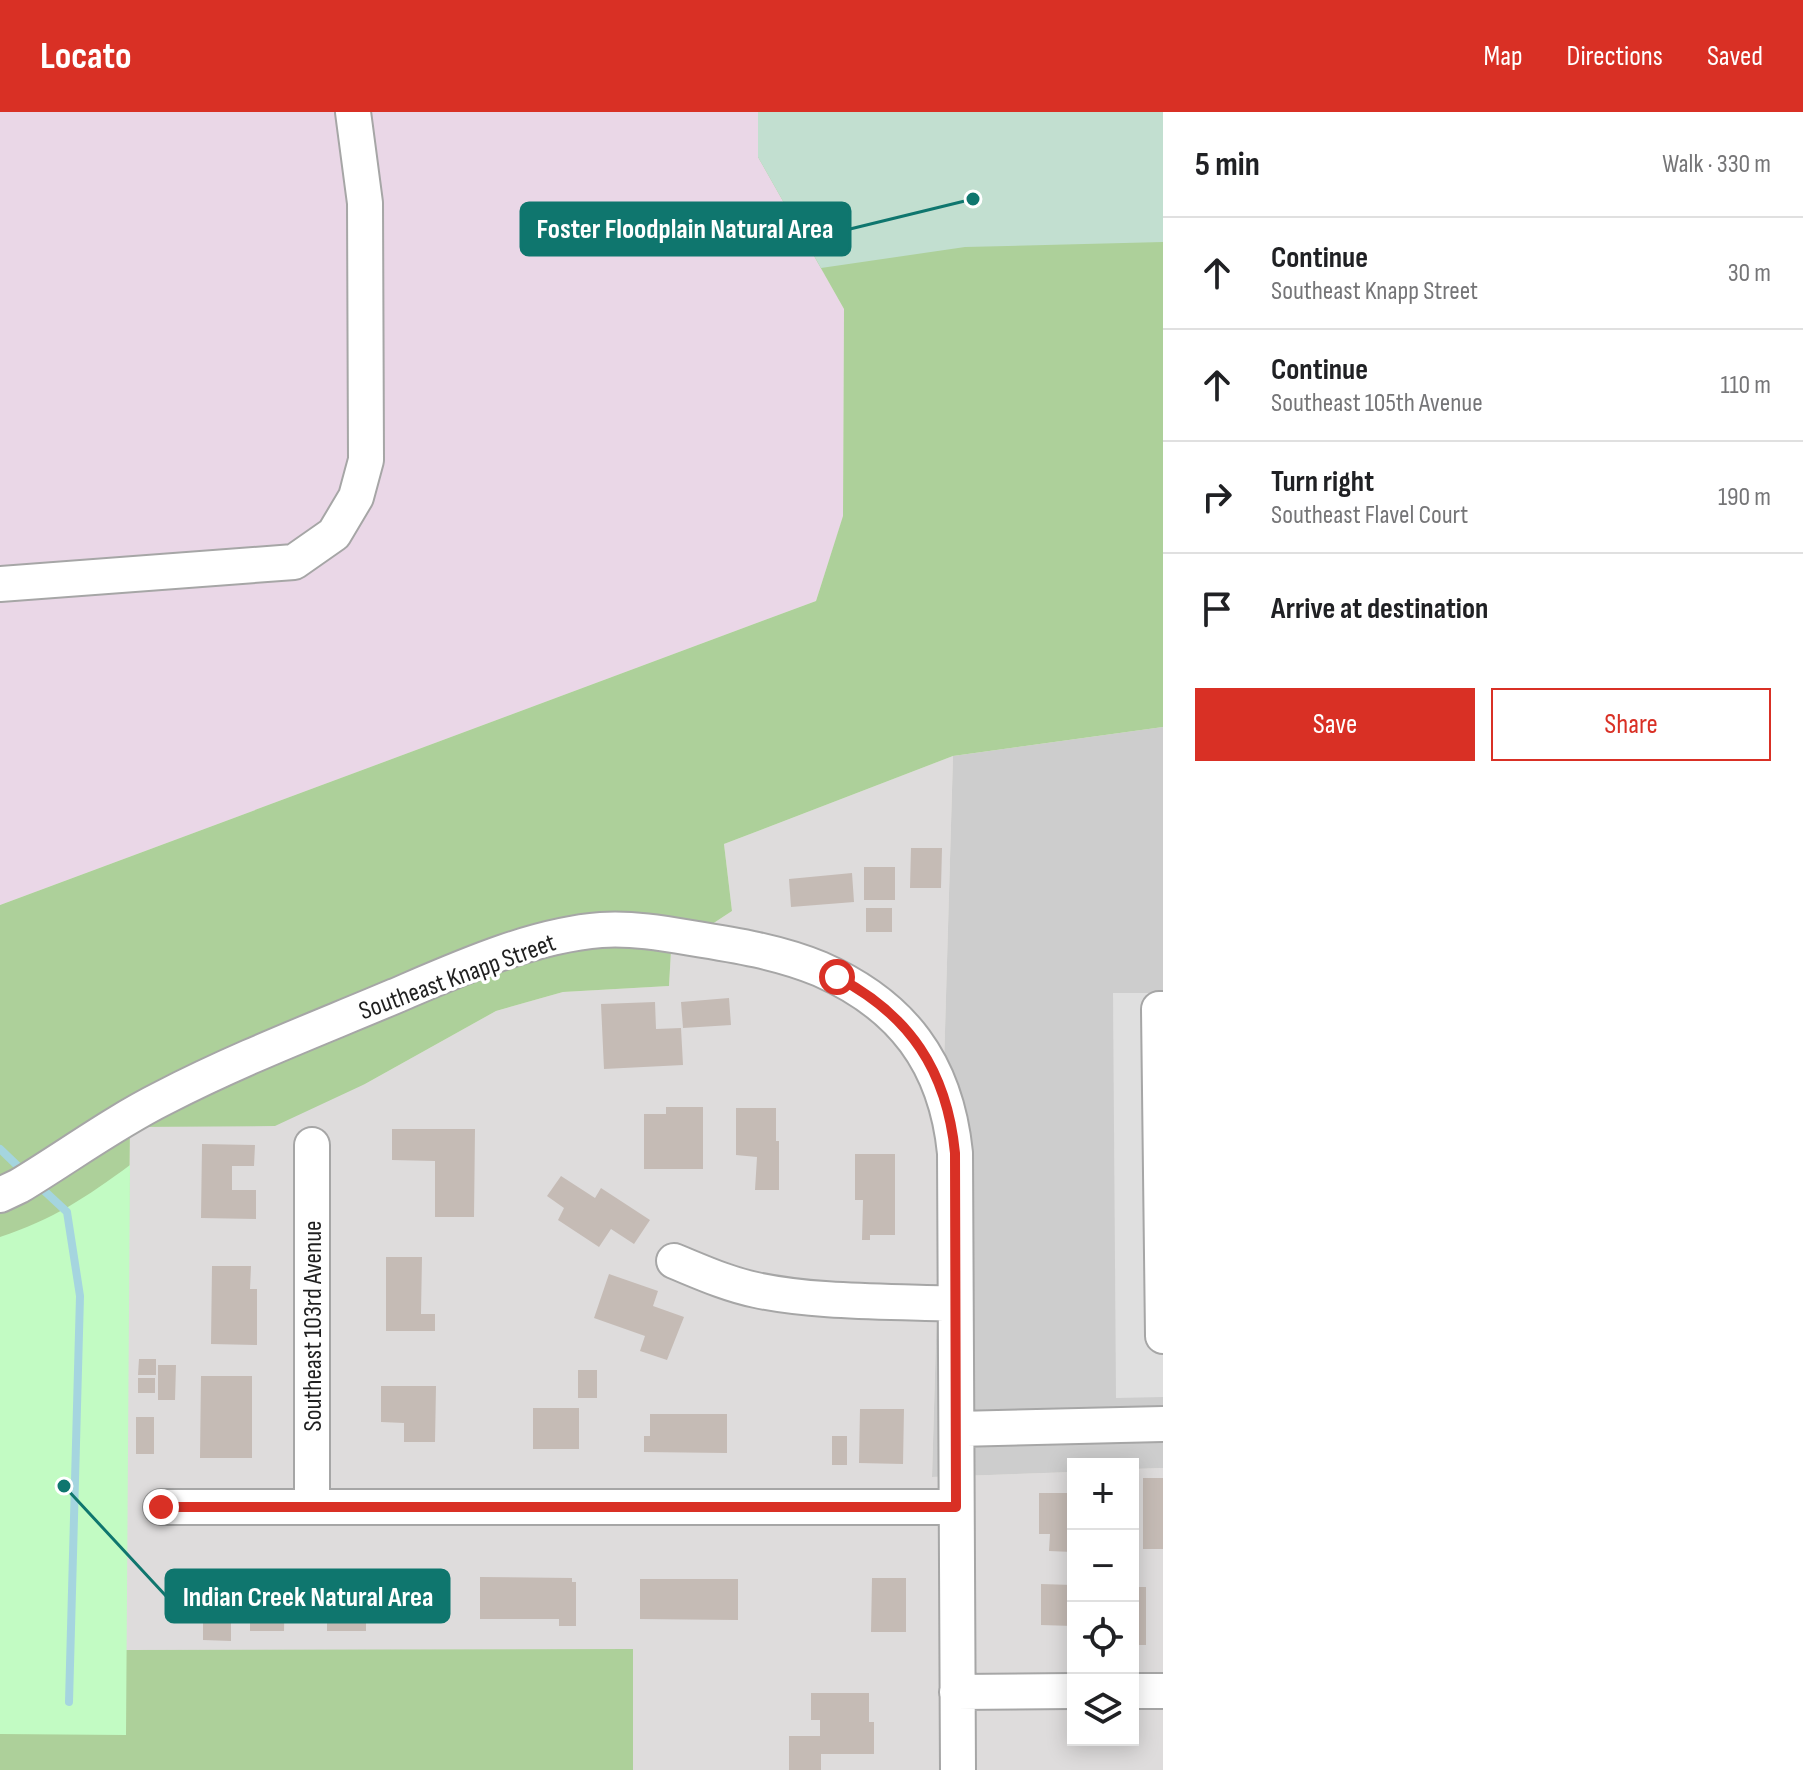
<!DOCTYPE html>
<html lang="en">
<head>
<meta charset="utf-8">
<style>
  body { margin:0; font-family:"Sofia Sans Condensed",sans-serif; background:#f6f6f6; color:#202124 }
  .controls { position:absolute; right:24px; bottom:24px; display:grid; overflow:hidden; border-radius:0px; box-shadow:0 4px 20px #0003 }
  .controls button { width:72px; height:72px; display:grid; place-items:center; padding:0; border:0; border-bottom:2px solid #e0e0e0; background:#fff; color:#202124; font:40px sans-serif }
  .stop { position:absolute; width:24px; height:24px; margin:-18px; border:6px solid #d93025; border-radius:50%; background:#fff }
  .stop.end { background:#d93025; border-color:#fff; box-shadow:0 2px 8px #0008 }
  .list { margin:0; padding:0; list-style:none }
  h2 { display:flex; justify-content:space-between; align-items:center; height:104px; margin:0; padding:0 32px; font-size:34px }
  h2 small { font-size:26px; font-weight:400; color:#757577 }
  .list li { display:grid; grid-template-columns:52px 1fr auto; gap:24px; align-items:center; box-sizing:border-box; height:112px; padding:0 32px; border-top:2px solid #e0e0e0 }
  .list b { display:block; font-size:30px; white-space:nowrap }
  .list p { margin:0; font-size:26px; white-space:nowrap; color:#757577 }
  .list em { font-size:26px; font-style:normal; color:#757577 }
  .actions { display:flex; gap:16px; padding:24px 32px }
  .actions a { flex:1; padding:18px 0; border:2px solid #d93025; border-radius:0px; text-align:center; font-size:28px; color:#d93025 }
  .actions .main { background:#d93025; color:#fff }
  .icon { flex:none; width:44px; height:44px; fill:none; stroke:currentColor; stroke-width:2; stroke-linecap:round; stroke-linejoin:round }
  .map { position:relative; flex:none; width:1163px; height:1658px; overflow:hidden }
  header { display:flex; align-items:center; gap:48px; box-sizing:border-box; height:112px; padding:0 40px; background:#d93025; color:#fff }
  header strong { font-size:38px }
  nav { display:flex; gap:44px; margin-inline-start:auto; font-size:28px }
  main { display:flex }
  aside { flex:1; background:#fff }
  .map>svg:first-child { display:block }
</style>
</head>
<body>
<header>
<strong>Locato</strong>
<nav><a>Map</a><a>Directions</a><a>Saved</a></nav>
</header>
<main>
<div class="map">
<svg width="1163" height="1658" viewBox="0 0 1163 1658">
  <rect width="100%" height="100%" fill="#f0ece6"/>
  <path fill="#dedcdc" d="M953 644 932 1365 1073 1360V1628H1133V1357L1163 1356V1658H633V1537L125 1539 130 1015 365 972 496 899 563 880 669 874 671 839 732 799 724 732Z"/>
  <path fill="#ead7e7" d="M0 0H758L759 45 844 197 843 405 816 489 0 793Z"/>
  <path fill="#cdcdcd" d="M1163 615V1356L1133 1357V1352H1073V1360L932 1365 953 644Z"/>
  <path fill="#add09a" d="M758 0H1163V615L953 644 724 732 732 799 671 839 669 874 563 880 496 899 365 972 275 1014 130 1015 125 1538 633 1537V1658H0V793L816 489 843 404 844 197 758 45Z"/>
  <path fill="#c2dfd0" d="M758 0H1163V130L965 135 821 156 758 45Z"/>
  <path fill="#c2fbc3" d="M130 1053 126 1623 0 1622V1125C52 1108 87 1085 130 1053Z"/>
  <path fill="#dfdfdf" d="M1113 881H1163V1285L1116 1286Z"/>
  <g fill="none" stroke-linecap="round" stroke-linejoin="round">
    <path stroke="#a5d5df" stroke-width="8" d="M0 1037 25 1061
      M38 1073 67 1100 80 1184 69 1590"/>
  </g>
  <path fill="#c5bbb5" d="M911 736H942L941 776H910Z
    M864 755H895V788H864Z
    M852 761 854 790 791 795 789 767Z
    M866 796H892V820H866Z
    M729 886 731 913 683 916 681 890Z
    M655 890 656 917 681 916 683 953 604 957 601 892Z
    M666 995H703V1057H644V1002H666Z
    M736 996H776V1029H779V1078H755L757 1045 736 1043Z
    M392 1017H475L474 1105H435V1049L392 1048Z
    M202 1032 255 1033 254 1054H232V1078H256V1107L201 1106Z
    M855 1042H895V1123H870V1128H862L863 1088H855Z
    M561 1064 595 1086 601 1076 650 1108 634 1132 611 1117 599 1135 558 1108 564 1096 547 1084Z
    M386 1145H422L421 1202H435V1219H386Z
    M212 1154H251L250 1177H257V1233L211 1232Z
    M609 1162 658 1179 653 1194 684 1205 667 1248 640 1239 645 1224 594 1206Z
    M139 1247H156V1263H138Z
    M158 1253H176L175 1288H158Z
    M578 1258H597V1286H578Z
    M201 1264H252V1346H200Z
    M138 1266H155V1281H138Z
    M381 1274H436L435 1330H404V1311L381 1310Z
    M533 1296H579V1337H533Z
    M860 1297H904L903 1352 859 1351Z
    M650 1302H727V1341L644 1340V1324H650Z
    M136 1305H154V1342H136Z
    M832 1324H847V1353H832Z
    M1143 1366H1163V1437H1143Z
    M1039 1381H1073V1440L1049 1439 1050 1422H1039Z
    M480 1465 572 1466V1470H576V1514H559V1507H480Z
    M872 1466H906V1520H871Z
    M203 1467H285L284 1519H250V1510H231V1529L203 1528Z
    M640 1467H738V1508L640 1507Z
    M327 1469 428 1470V1506H366V1519H327Z
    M1041 1472 1073 1473V1514L1041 1513Z
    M1133 1475H1146V1533H1133Z
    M811 1581H869V1610H874V1642H821V1658H789V1624H820V1608H811Z"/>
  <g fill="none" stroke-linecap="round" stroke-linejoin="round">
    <defs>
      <path id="minor" d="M0 472 294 450 334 422 356 385 366 348 365 91 353 0
        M1163 897H1159L1163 1224
        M0 1083 19 1074C67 1045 113 1011 163 986 238 947 317 917 395 884 458 857 533 823 601 818 632 816 662 821 691 826 735 833 779 840 820 857 902 893 946 951 955 1041L958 1658
        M674 1149C701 1160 727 1172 756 1178 817 1191 891 1189 953 1192
        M957 1317 1163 1312
        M312 1394V1033
        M161 1395H956
        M1133 1579H1163
        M957 1580 1073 1579"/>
    </defs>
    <use href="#minor" stroke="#a6a6a6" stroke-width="38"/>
    <use href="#minor" stroke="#fff" stroke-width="34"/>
  </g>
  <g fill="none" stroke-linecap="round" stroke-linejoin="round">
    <path stroke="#d93025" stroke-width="10" d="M161 1395H956L955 1041C947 959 910 903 837 865"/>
  </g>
  <g text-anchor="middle" stroke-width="7" stroke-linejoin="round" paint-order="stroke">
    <g font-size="26" fill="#1f1f1f" stroke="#fff">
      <text transform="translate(457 864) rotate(-20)" y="9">Southeast Knapp Street</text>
      <text transform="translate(312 1214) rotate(-90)" y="9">Southeast 103rd Avenue</text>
    </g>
  </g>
  <path fill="none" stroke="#0f766e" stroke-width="3" d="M973 87L850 117M64 1374L166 1484"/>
  <g fill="#0f766e" stroke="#fff" stroke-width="3">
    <circle cx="973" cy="87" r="8"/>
    <circle cx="64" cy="1374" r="8"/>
  </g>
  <g fill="#0f766e" stroke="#0f766e" stroke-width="3">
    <rect x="521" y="91" width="329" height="52" rx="8"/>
    <rect x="166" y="1458" width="283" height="52" rx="8"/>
  </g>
  <g font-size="28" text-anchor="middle" font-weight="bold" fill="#fff">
    <text x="685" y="126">Foster Floodplain Natural Area</text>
    <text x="308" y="1494">Indian Creek Natural Area</text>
  </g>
</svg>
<div class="controls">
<button>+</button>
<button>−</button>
<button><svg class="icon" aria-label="locate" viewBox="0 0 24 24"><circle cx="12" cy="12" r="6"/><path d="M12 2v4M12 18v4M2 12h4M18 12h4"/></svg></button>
<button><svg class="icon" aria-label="layers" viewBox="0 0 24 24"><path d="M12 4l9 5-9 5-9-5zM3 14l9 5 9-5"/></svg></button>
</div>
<div class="stop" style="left:837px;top:865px"></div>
<div class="stop end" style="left:161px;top:1395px"></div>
</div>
<aside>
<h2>5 min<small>Walk · 330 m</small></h2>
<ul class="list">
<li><svg class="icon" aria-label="ahead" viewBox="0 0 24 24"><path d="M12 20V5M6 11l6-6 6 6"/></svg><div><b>Continue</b><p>Southeast Knapp Street</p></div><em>30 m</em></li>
<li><svg class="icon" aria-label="ahead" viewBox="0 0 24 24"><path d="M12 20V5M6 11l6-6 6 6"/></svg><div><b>Continue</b><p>Southeast 105th Avenue</p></div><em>110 m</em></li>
<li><svg class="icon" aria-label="right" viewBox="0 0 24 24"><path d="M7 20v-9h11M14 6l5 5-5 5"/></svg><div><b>Turn right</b><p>Southeast Flavel Court</p></div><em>190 m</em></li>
<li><svg class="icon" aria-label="arrive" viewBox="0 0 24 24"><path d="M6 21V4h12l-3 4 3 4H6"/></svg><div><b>Arrive at destination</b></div></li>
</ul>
<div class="actions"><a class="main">Save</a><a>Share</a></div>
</aside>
</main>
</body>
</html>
